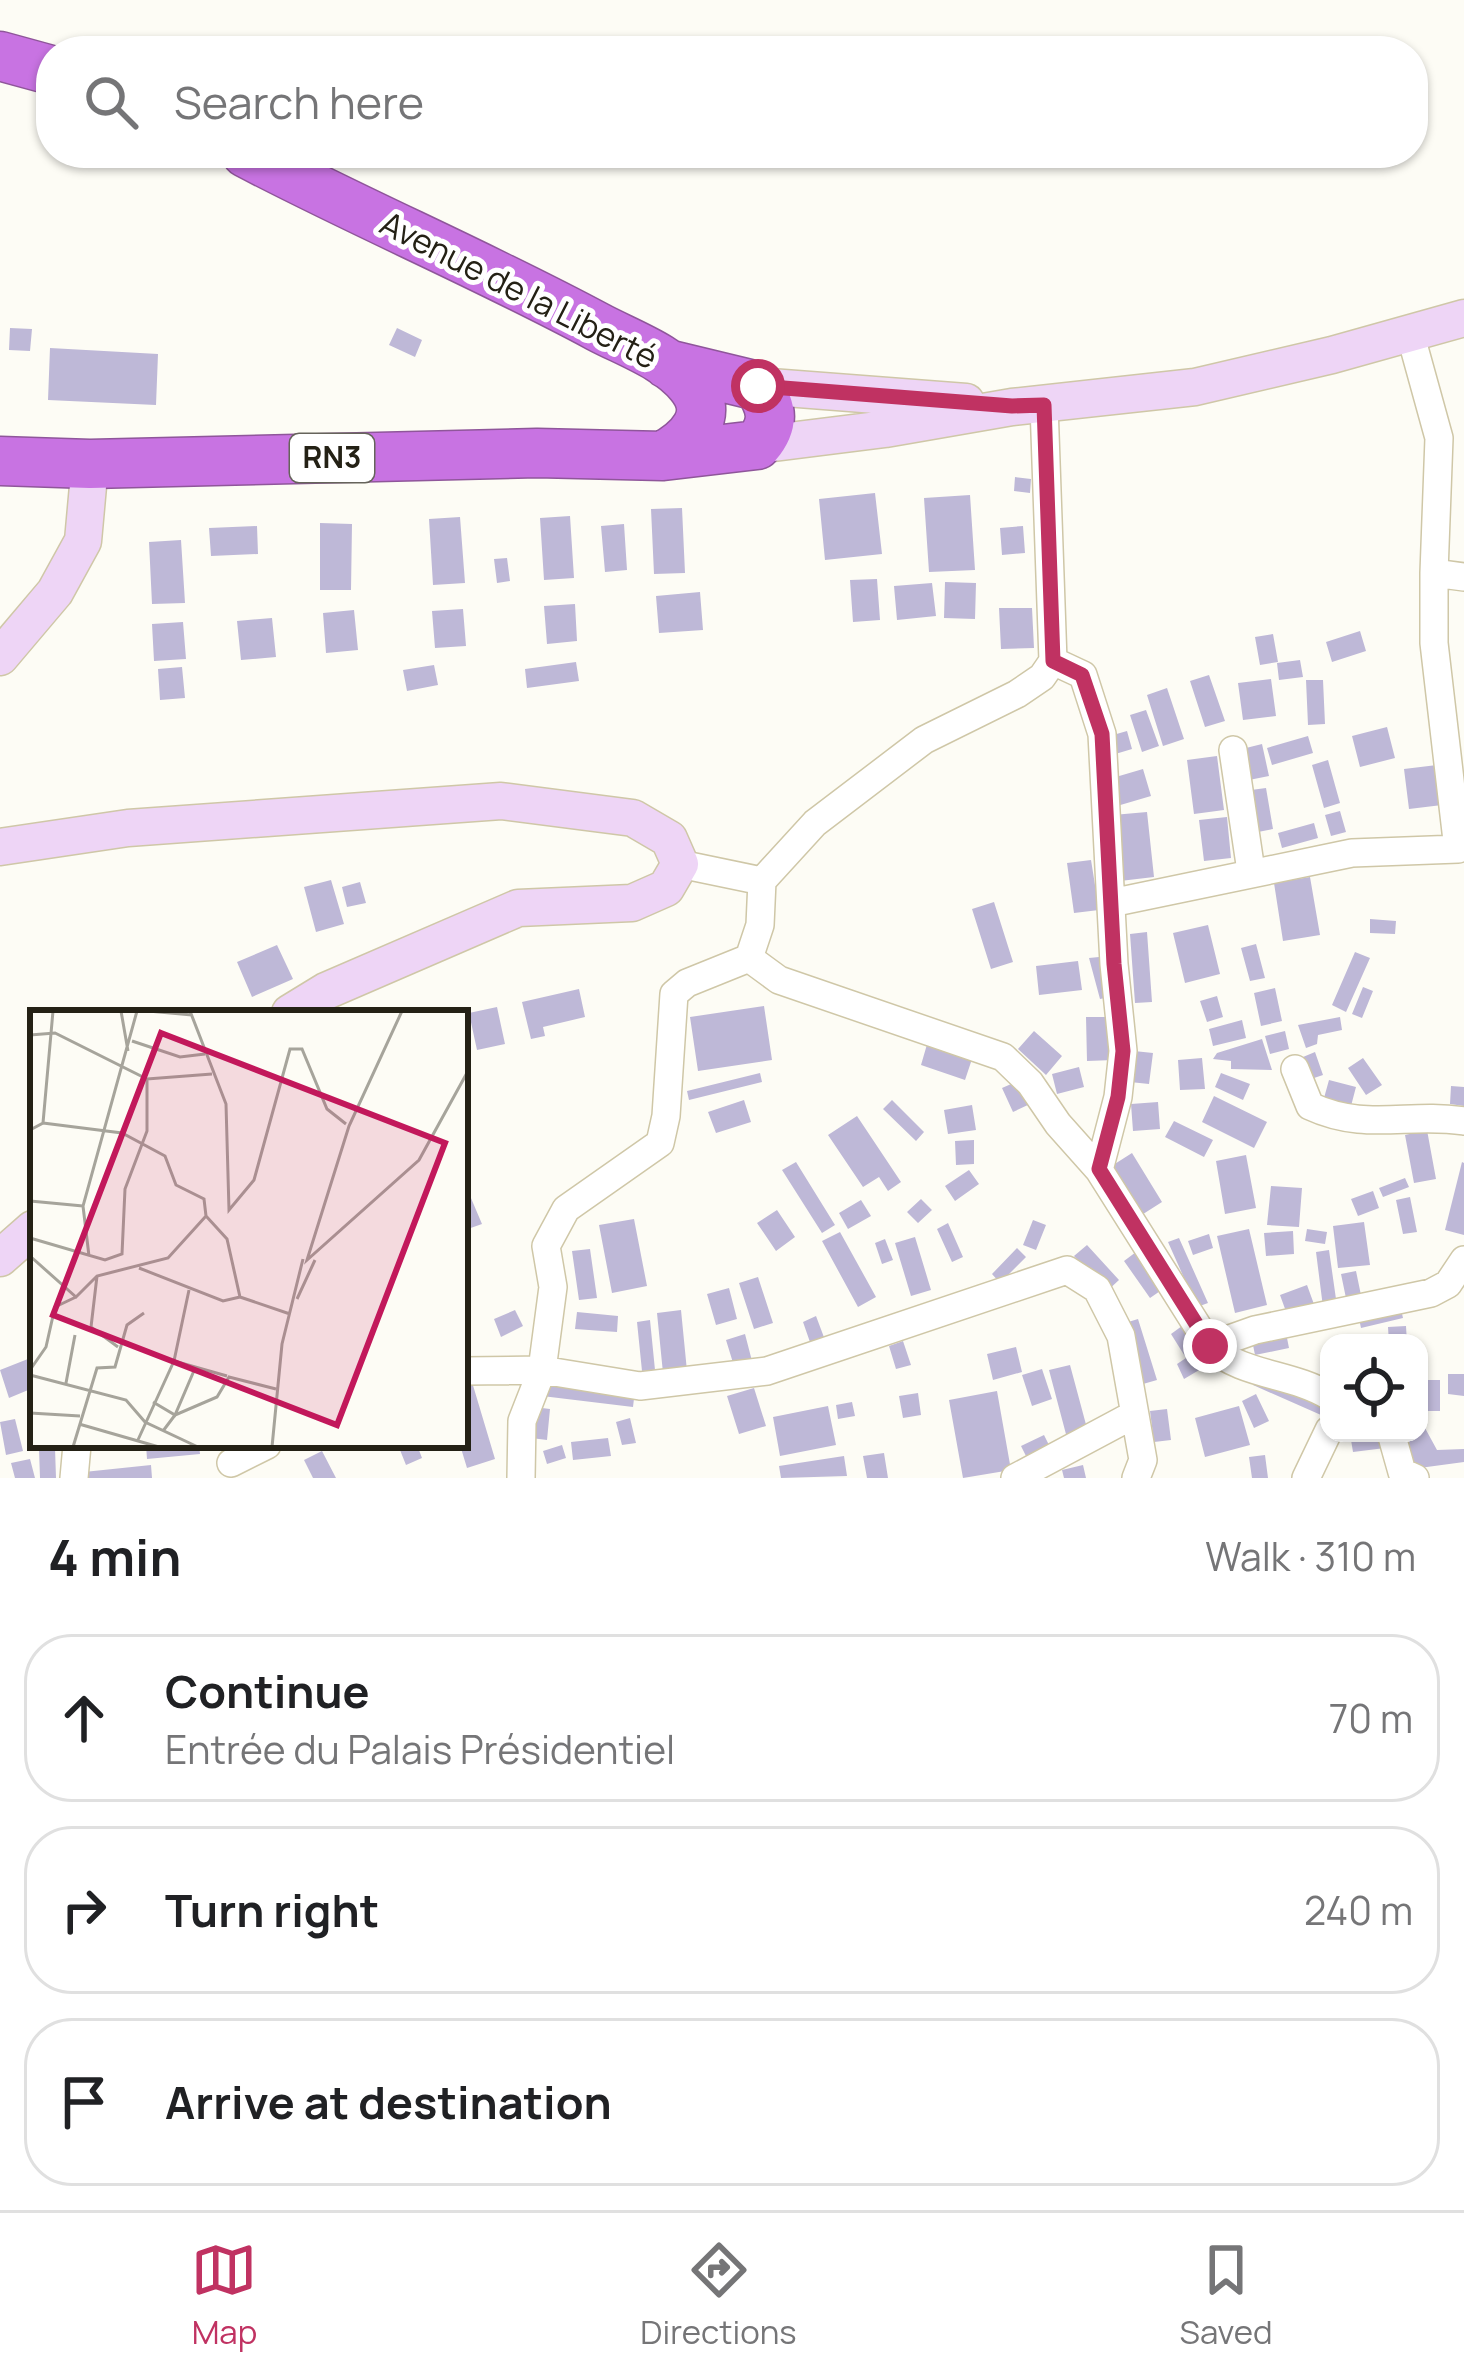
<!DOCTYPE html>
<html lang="en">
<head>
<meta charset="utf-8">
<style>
  body { margin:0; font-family:Manrope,sans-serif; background:#f2f2f2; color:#202124 }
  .controls { position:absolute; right:36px; bottom:36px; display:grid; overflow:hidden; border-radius:24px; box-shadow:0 3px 9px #0004 }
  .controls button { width:108px; height:108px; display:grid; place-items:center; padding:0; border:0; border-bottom:3px solid #e0e0e0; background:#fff; color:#202124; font:60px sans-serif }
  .stop { position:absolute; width:36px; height:36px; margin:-27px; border:9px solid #c03262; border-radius:50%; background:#fff }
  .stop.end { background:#c03262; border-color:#fff; box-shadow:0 3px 12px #0008 }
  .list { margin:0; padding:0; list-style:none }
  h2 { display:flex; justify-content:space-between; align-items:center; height:156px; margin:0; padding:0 48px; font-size:51px }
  h2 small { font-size:39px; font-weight:400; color:#757577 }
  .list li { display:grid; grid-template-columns:78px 1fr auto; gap:36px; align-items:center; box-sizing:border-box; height:168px; margin:0 24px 24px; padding:0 24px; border:3px solid #e0e0e0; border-radius:48px }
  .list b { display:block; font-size:45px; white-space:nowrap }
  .list p { margin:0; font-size:39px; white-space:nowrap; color:#757577 }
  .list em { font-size:39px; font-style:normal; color:#757577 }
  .icon { flex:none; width:66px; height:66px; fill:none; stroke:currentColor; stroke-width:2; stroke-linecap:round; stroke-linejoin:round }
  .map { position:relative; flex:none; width:1464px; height:1478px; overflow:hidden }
  .search { position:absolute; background:#fff; box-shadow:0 3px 9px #0004; left:36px; right:36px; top:36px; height:132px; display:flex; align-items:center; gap:30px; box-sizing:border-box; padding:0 42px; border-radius:48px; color:#757577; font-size:45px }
  .sheet { height:732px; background:#fff }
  nav { display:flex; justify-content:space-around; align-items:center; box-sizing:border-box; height:168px; border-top:3px solid #e0e0e0; background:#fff; font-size:33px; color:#757577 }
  nav a { display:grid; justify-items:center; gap:6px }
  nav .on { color:#c03262 }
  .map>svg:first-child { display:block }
</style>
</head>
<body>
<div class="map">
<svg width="1464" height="1478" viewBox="0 0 1464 1478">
  <rect width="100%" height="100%" fill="#fdfcf5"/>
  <path fill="#beb8d7" d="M10 328 32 329 30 351 9 350Z
    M397 328 422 340 415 357 389 345Z
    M50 348 158 354 156 405 48 400Z
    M1015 477 1031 479 1030 493 1014 491Z
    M875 493 882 554 825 560 819 499Z
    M970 495 975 570 929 572 924 498Z
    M682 508 685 573 654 574 651 509Z
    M570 516 574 578 544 580 540 518Z
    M460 517 465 583 433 585 429 519Z
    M320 523 352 524 351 590H320Z
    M624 524 627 570 605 572 601 526Z
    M257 526 258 554 211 556 209 528Z
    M1023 526 1025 553 1002 555 1000 528Z
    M181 540 185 603 152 604 149 542Z
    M507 558 510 581 497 583 494 559Z
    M877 579 880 620 853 622 850 580Z
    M945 582 976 583 975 619 944 618Z
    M932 583 936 616 897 620 894 586Z
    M700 592 703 630 659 633 656 596Z
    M575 604 577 641 547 644 544 606Z
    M999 608H1032L1034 648 1001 649Z
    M463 609 466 646 435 648 432 611Z
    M354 610 358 650 326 653 323 613Z
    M272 618 276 657 241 660 237 621Z
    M183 622 186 659 154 661 152 624Z
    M1360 631 1366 651 1332 662 1326 642Z
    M1273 634 1278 662 1260 665 1255 637Z
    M1300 660 1303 677 1279 680 1277 663Z
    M576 662 579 681 527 688 525 669Z
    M434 665 438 685 407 691 403 670Z
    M182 667 185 698 160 700 158 669Z
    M1209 675 1225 721 1205 727 1190 681Z
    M1271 679 1276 716 1243 720 1238 683Z
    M1306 680H1323L1325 724 1308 725Z
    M1167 688 1184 739 1163 746 1147 695Z
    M1146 710 1159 746 1142 752 1130 715Z
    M1387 727 1395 758 1360 767 1352 736Z
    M1127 731 1132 749 1112 755 1106 737Z
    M1308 736 1313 753 1272 765 1267 748Z
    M1262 744 1269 776 1249 780 1242 749Z
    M1217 756 1224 810 1194 814 1187 760Z
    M1328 760 1340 803 1324 808 1312 765Z
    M1437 765 1442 805 1409 809 1404 769Z
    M1143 769 1151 796 1117 806 1109 779Z
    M1266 788 1273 829 1258 832 1251 790Z
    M1340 811 1346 832 1331 836 1325 815Z
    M1147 812 1154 877 1120 881 1113 815Z
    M1227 817 1231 858 1204 861 1199 820Z
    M1314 823 1318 838 1282 848 1278 833Z
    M1091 860 1099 910 1074 913 1067 863Z
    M1310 877 1320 935 1283 941 1274 883Z
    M331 880 344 924 316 932 304 887Z
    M360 882 366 903 347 907 342 887Z
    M994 902 1013 962 991 969 972 909Z
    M1370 919 1396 921 1395 934 1370 933Z
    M1208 925 1220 974 1185 983 1173 933Z
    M1147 932 1152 1002 1135 1003 1130 934Z
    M1256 944 1265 978 1250 981 1241 948Z
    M277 945 293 979 252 997 237 962Z
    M1355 952 1370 958 1346 1012 1332 1005Z
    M1109 956 1105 998 1100 999 1089 958Z
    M1078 961 1082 990 1039 995 1036 966Z
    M1363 987 1373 991 1362 1018 1352 1014Z
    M1275 988 1282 1021 1261 1026 1254 993Z
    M579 989 585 1017 543 1027 545 1036 531 1039 522 1002Z
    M1217 996 1223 1017 1207 1022 1200 1001Z
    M764 1006 772 1060 698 1071 690 1017Z
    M497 1007 505 1044 477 1050 469 1013Z
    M1086 1017H1113L1114 1060 1087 1061Z
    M1340 1017 1342 1030 1318 1035 1317 1044 1306 1048 1298 1025Z
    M1242 1020 1246 1038 1213 1046 1209 1029Z
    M1034 1031 1062 1056 1046 1075 1018 1049Z
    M1285 1031 1289 1049 1270 1054 1265 1036Z
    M1262 1039 1272 1070 1231 1069V1061L1213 1059 1217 1053Z
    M928 1041 973 1056 965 1080 921 1065Z
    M1134 1051 1153 1053 1149 1084 1130 1082Z
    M1315 1052 1323 1075 1311 1079 1303 1057Z
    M1202 1058 1205 1089 1180 1090 1178 1060Z
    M1363 1058 1382 1085 1366 1095 1348 1068Z
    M1079 1067 1084 1087 1057 1094 1052 1074Z
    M760 1073 762 1082 689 1100 687 1091Z
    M1221 1073 1250 1084 1243 1100 1215 1087Z
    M1020 1080 1030 1104 1013 1112 1002 1088Z
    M1329 1080 1356 1087 1351 1106 1324 1098Z
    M1451 1086 1464 1087V1106L1450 1104Z
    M1214 1096 1267 1122 1254 1148 1202 1122Z
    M744 1100 751 1122 716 1133 708 1112Z
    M892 1100 924 1132 916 1141 883 1109Z
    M1158 1102 1160 1129 1133 1131 1131 1104Z
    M972 1105 976 1130 948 1134 944 1110Z
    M857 1116 901 1182 888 1191 879 1177 863 1187 828 1135Z
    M1174 1121 1213 1140 1204 1157 1165 1137Z
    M1427 1130 1436 1179 1414 1183 1405 1135Z
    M974 1140V1164L956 1165 955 1141Z
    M1132 1153 1162 1202 1140 1216 1110 1167Z
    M1246 1155 1256 1208 1225 1214 1216 1161Z
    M796 1162 835 1225 822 1233 782 1170Z
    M1462 1162 1464 1163V1235L1445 1230Z
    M969 1170 979 1184 955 1201 945 1186Z
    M1405 1178 1409 1187 1383 1197 1379 1188Z
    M465 1184 482 1224 465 1230Z
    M1271 1186 1302 1188 1299 1227 1267 1225Z
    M1373 1191 1379 1208 1358 1216 1351 1199Z
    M1410 1197 1417 1232 1403 1234 1396 1200Z
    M921 1199 932 1210 918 1223 907 1212Z
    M861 1200 871 1216 848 1229 839 1213Z
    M777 1210 795 1237 776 1251 757 1223Z
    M634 1219 647 1286 612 1293 599 1225Z
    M1033 1220 1046 1225 1036 1250 1023 1245Z
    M1364 1222 1370 1265 1338 1268 1333 1226Z
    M948 1223 963 1257 952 1262 937 1229Z
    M1249 1229 1267 1305 1235 1313 1217 1236Z
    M1307 1229 1327 1232 1325 1244 1305 1241Z
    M1293 1231 1294 1254 1266 1256 1264 1233Z
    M840 1232 876 1297 858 1307 822 1241Z
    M1209 1234 1213 1248 1193 1255 1188 1241Z
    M915 1237 931 1290 911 1296 895 1243Z
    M1179 1238 1208 1303 1197 1307 1168 1242Z
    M885 1239 893 1260 882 1264 875 1243Z
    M1087 1245 1119 1280 1106 1292 1074 1256Z
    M1017 1248 1026 1257 1000 1283 992 1274Z
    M590 1249 597 1298 579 1300 572 1251Z
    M1140 1249 1166 1287 1150 1298 1124 1261Z
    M1329 1250 1337 1306 1323 1307 1316 1252Z
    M1356 1271 1362 1300 1347 1303 1341 1274Z
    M758 1277 773 1323 754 1329 739 1283Z
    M1307 1285 1315 1307 1288 1317 1280 1295Z
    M729 1288 737 1319 716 1325 707 1294Z
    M1400 1305 1403 1318 1361 1328 1358 1314Z
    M515 1310 523 1326 501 1337 494 1319Z
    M681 1310 687 1371 663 1373 657 1313Z
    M577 1312 618 1316 617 1332 575 1329Z
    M816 1316 825 1340 811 1345 803 1322Z
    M1138 1319 1157 1380 1143 1384 1125 1323Z
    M650 1320 655 1370 642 1371 637 1322Z
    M1182 1326 1211 1363 1184 1379 1177 1364 1186 1358 1171 1334Z
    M1406 1326 1407 1343H1389L1388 1327Z
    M1285 1328 1289 1348 1255 1355 1251 1335Z
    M745 1334 752 1361 734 1366 726 1340Z
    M903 1341 911 1365 896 1369 889 1346Z
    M1016 1347 1022 1372 993 1380 987 1354Z
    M33 1357V1388L9 1398 0 1370Z
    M1070 1365 1088 1432 1067 1438 1049 1370Z
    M1042 1369 1052 1399 1032 1406 1022 1375Z
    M1259 1371 1328 1401 1321 1415 1253 1385Z
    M1448 1374H1464V1396L1448 1394Z
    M543 1380 635 1390 633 1407 542 1396Z
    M1419 1380H1440V1411H1419Z
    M472 1382 495 1459 467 1468 460 1445H465V1384Z
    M754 1388 766 1426 739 1434 727 1396Z
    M997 1391 1011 1470 963 1478 949 1400Z
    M918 1393 921 1415 903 1418 899 1396Z
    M1256 1394 1269 1421 1254 1428 1242 1401Z
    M852 1402 855 1416 838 1419 836 1405Z
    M828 1406 836 1445 780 1456 773 1417Z
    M1239 1406 1250 1445 1205 1457 1195 1418Z
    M534 1407 550 1409 547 1440 531 1438Z
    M1167 1409 1171 1440 1154 1442 1150 1411Z
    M1419 1417 1437 1450 1464 1449V1462L1412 1469 1400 1433H1419Z
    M630 1418 636 1443 622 1445 616 1422Z
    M15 1419 23 1451 6 1455 0 1422Z
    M1383 1433 1385 1448 1353 1452 1350 1434Z
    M1044 1435 1051 1449 1028 1460 1021 1446Z
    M608 1438 611 1456 573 1460 571 1442Z
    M146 1445H199L200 1454 147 1459Z
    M398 1445H417L422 1458 406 1465Z
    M562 1445 566 1458 547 1464 543 1451Z
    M55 1448 56 1478H40L39 1449Z
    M322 1451 336 1478H313L304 1460Z
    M884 1453 888 1478H867L863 1456Z
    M1265 1455 1268 1478H1252L1249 1457Z
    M844 1456 847 1476 781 1478 779 1466Z
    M30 1459 35 1478H15L11 1463Z
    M151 1465 152 1478H84V1472Z
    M1083 1465 1086 1478H1064L1062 1470Z"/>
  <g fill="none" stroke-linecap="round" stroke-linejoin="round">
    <defs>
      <path id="street" d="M1410 333 1439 438 1434 573 1464 577
        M1053 661 1083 675 1102 734 1114 964 1123 1051 1118 1097 1099 1170
        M1233 750 1251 871
        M680 864 762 881
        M1111 903 1352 853 1458 849 1434 643V573
        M749 958 779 980 1003 1057 1030 1083 1058 1124 1099 1170 1210 1346C1242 1376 1292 1373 1329 1396
        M1295 1069 1310 1106C1366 1132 1408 1112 1464 1121
        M1210 1346 1255 1330 1431 1293 1448 1284 1464 1260
        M465 1371 542 1370 640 1386 767 1371 1067 1270 1097 1289 1121 1336 1143 1460 1136 1478
        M1391 1433 1402 1472 1415 1478
        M231 1463 267 1445
        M74 1478 77 1445
        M521 1478 522 1421 542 1370 553 1287 546 1246 566 1209 660 1143 666 1116 674 994 687 983 749 958 760 925 762 881 815 823 924 740 1017 694 1042 677 1053 661 1044 405
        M1015 1478 1133 1415
        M1306 1478 1329 1430"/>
      <path id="secondary" d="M758 386 966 402
        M757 445 885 429 1012 407 1195 387 1332 355 1464 318
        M0 657 55 592 83 541 90 464
        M0 847 128 828 501 801 633 818 669 839 680 864 666 888 632 903 518 908 326 991 290 1013
        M0 1258 33 1229"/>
      <path id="highway" d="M0 56 51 70
        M246 153C362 214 483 265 598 327 628 343 669 357 691 385 716 416 690 441 663 456
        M0 461 90 464 537 453 663 456 757 445C775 424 773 409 758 386L667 364"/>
    </defs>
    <use href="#street" stroke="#cfc7a7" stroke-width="30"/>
    <use href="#secondary" stroke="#cfc7a7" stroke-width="39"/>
    <use href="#highway" stroke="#8f569a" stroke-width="51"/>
    <use href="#street" stroke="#fff" stroke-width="27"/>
    <use href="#secondary" stroke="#eed5f6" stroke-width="36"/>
    <use href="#highway" stroke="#c873e2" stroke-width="48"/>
  </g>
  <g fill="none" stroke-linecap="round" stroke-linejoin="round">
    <path stroke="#c03262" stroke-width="15" d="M758 386 1012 406 1044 405 1053 661 1082 675 1102 734 1114 964 1123 1051 1118 1097 1099 1169 1210 1346"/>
  </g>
  <g text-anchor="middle" stroke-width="10" stroke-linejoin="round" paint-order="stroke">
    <rect fill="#fff" stroke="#66645b" stroke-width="3" x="290" y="434" width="84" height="48" rx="9"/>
    <g font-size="30" font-weight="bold" fill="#242115">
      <text x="332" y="468">RN3</text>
    </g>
    <g font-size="33" fill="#242115" stroke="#fff">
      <text transform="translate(519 290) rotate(27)" y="12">Avenue de la Liberté</text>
    </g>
  </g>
  <g transform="translate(30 1010)">
    <rect width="438" height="438" fill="#fdfcf5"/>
    <path fill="none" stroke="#a6a49b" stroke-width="3" d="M91 1 98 41M118 1 162 5M160 1 196 94 199 200 224 170 260 39H272L297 99 316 114M372 1 319 116 277 250 389 150 438 61M0 25 25 23 117 69 182 64M102 31 150 47 175 44M13 113 92 123 135 146 146 175 174 189 176 206M0 120 13 113 23 1M0 191 53 196M176 206 197 229 210 287 260 304M0 228 75 250 92 244 95 179 117 121V69M0 246 46 287 67 266 138 248 176 206M59 246 53 196 107 1M109 258 193 291 210 287M67 266 61 317 88 337M159 280 144 351 197 366M267 289 285 250M0 360 16 337 25 297 46 287M0 365 96 390 115 412 168 437M36 373 45 325M123 392 145 405 166 356M0 403 50 406M49 414 129 437M133 421 145 405 187 387 199 367 246 379M107 432 144 351M43 437 67 358 85 357 97 315 114 303M242 437 252 334 273 249"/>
    <path fill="#c2185b" fill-opacity="0.15" stroke="#c2185b" stroke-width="6" d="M131 23 415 133 307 415 23 305Z"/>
    <rect width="438" height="438" fill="none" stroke="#242115" stroke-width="6"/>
  </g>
</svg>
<div class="controls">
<button><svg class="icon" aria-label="locate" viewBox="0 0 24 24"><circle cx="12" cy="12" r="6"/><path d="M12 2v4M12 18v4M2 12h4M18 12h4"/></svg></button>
</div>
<div class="stop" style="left:758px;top:386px"></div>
<div class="stop end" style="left:1210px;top:1346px"></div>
<div class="search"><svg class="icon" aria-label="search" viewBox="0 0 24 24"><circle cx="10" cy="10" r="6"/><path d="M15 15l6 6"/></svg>Search here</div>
</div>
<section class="sheet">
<h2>4 min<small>Walk · 310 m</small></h2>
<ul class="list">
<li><svg class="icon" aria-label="ahead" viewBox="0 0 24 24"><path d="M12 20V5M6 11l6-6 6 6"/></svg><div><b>Continue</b><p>Entrée du Palais Présidentiel</p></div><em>70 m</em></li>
<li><svg class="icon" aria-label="right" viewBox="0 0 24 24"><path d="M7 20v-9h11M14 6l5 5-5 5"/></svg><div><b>Turn right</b></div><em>240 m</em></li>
<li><svg class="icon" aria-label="arrive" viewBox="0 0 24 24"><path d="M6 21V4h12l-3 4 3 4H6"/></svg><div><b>Arrive at destination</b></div></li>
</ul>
</section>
<nav>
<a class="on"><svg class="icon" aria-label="map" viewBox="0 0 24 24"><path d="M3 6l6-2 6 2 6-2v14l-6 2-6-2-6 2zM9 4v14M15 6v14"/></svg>Map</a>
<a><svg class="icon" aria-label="directions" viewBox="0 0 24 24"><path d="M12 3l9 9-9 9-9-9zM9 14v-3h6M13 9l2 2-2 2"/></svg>Directions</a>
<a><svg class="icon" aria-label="saved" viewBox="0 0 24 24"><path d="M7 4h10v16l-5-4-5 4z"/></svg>Saved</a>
</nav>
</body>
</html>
